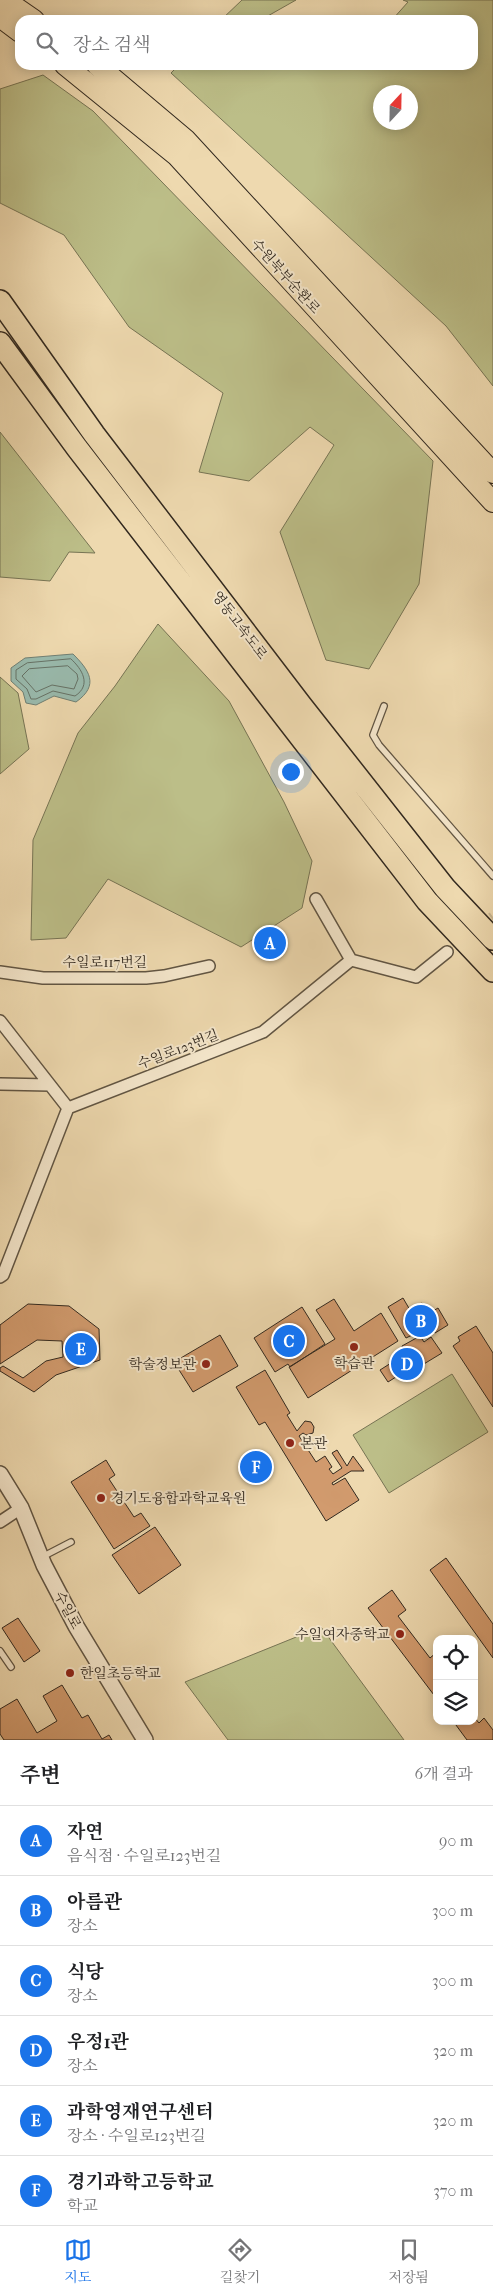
<!DOCTYPE html>
<html lang="ko">
<head>
<meta charset="utf-8">
<style>
  body { margin:0; font-family:"IM FELL French Canon","Noto Serif KR",serif; background:#f6f6f6; color:#202124 }
  .controls { position:absolute; right:15px; bottom:15px; display:grid; overflow:hidden; border-radius:10px; box-shadow:0 2px 12px #0003 }
  .controls button { width:45px; height:45px; display:grid; place-items:center; padding:0; border:0; border-bottom:1px solid #e0e0e0; background:#fff; color:#202124; font:25px sans-serif }
  .compass { position:absolute; left:373px; top:85px; width:45px; height:45px; border-radius:50%; background:#fff; box-shadow:0 2px 12px #0003; rotate:22deg }
  .you { position:absolute; left:290px; top:771px; width:18px; height:18px; margin:-12px; border:4px solid #fff; border-radius:50%; background:#1a73e8; box-shadow:0 0 0 8px #1a73e833 }
  .badge { display:grid; place-items:center; width:32px; height:32px; border-radius:50%; background:#1a73e8; color:#fff; font-size:16px; font-weight:700 }
  .pin { position:absolute; translate:-50% -50%; border:2px solid #fff; box-shadow:0 1px 5px #0006 }
  .list { margin:0; padding:0; list-style:none }
  h2 { display:flex; justify-content:space-between; align-items:center; height:65px; margin:0; padding:0 20px; font-size:21px }
  h2 small { font-size:16px; font-weight:400; color:#757577 }
  .list li { display:grid; grid-template-columns:32px 1fr auto; gap:15px; align-items:center; box-sizing:border-box; height:70px; padding:0 20px; border-top:1px solid #e0e0e0 }
  .list b { display:block; font-size:19px; white-space:nowrap }
  .list p { margin:0; font-size:16px; white-space:nowrap; color:#757577 }
  .list em { font-size:16px; font-style:normal; color:#757577 }
  .icon { flex:none; width:28px; height:28px; fill:none; stroke:currentColor; stroke-width:2; stroke-linecap:round; stroke-linejoin:round }
  .map { position:relative; flex:none; width:493px; height:1740px; overflow:hidden }
  .search { position:absolute; background:#fff; box-shadow:0 2px 12px #0003; left:15px; right:15px; top:15px; height:55px; display:flex; align-items:center; gap:12px; box-sizing:border-box; padding:0 18px; border-radius:15px; color:#757577; font-size:19px }
  .sheet { height:485px; background:#fff }
  nav { display:flex; justify-content:space-around; align-items:center; box-sizing:border-box; height:70px; border-top:1px solid #e0e0e0; background:#fff; font-size:14px; color:#757577 }
  nav a { display:grid; justify-items:center; gap:2px }
  nav .on { color:#1a73e8 }
  .map>svg:first-child { display:block }
</style>
</head>
<body>
<div class="map">
<svg width="493" height="1740" viewBox="0 0 493 1740">
  <rect width="100%" height="100%" fill="#eed9af"/>
  <filter id="stains"><feTurbulence type="fractalNoise" baseFrequency=".004" numOctaves="4"/><feColorMatrix values="0 0 0 0 .2 0 0 0 0 .09 0 0 0 0 .02 0 0 0 .5 -.17"/></filter>
  <radialGradient id="worn" r=".72"><stop offset=".6" stop-color="#630" stop-opacity="0"/><stop offset="1" stop-color="#630" stop-opacity=".3"/></radialGradient>
  <path fill="#bcbe88" stroke="#777454" fill-rule="evenodd" d="M242 0H296L266 17 268 20H221Z
    M403 0H493V386L446 326 171 73 179 65H473V20H392L408 2ZM380 92H410V122H380Z
    M43 75 93 111 433 461 419 584 369 669 326 660 280 532 334 445 310 427 249 481 199 472 223 393 129 327 64 235 0 203V89Z
    M0 432 95 553 69 552 50 581 0 577Z
    M158 624 229 701 284 802 312 861 302 908 241 947 108 879 66 938 31 940 33 840 78 733 115 686Z
    M0 677 18 693 29 749 0 774Z
    M452 1374 488 1432 389 1493 353 1435Z
    M321 1627 404 1740H228L185 1682Z"/>
  <path fill="#99baad" stroke="#708074" d="M73 654C89 670 100 685 76 702L54 696 36 705 26 703 23 692 11 681V668L25 658Z"/>
  <g fill="none" stroke-linecap="round" stroke-linejoin="round">
    <path stroke="#667266" stroke-width="1" d="M71 659C82 669 92 685 75 696L53 691 36 699H31L27 689 16 679V670L27 663Z
      M68 666 77 674 78 679 74 689 52 685 36 692 22 676 29 669Z"/>
  </g>
  <path fill="#d29b6e" stroke="#32291f" d="M403 1298 410 1310 422 1303 428 1314 438 1308 448 1325 435 1333 431 1326 406 1338 388 1307Z
    M334 1299 354 1331 381 1313 398 1341 308 1398 289 1367 335 1339 316 1310Z
    M28 1304 69 1306 99 1329 100 1360 56 1375 34 1392 0 1371V1368L3 1366 23 1378 46 1361 63 1357 62 1341 37 1340 0 1364V1325Z
    M302 1307 325 1344 290 1367 288 1364 275 1372 254 1338Z
    M476 1326 493 1353V1407L453 1346 460 1341 458 1337Z
    M220 1335 238 1366 193 1392 174 1362Z
    M420 1336 424 1342 431 1337 442 1353 409 1373 407 1370 388 1382 380 1370 399 1358 397 1354 403 1349 402 1346Z
    M265 1370 290 1413 287 1415 297 1431 305 1421 311 1422 314 1427 313 1433 306 1435 303 1433 299 1436 316 1462 325 1456 332 1467 329 1469 333 1474 342 1468 332 1453 337 1450 347 1466 353 1456 364 1471H351L332 1483 333 1485 345 1478 359 1500 326 1521 265 1422 259 1425 236 1387Z
    M106 1460 115 1475 109 1479 134 1517 141 1513 150 1526 114 1549 71 1482Z
    M155 1527 181 1565 139 1594 112 1555Z
    M446 1558 493 1624V1658L430 1570Z
    M392 1590 406 1610 398 1616 430 1658 437 1652V1699L368 1608Z
    M18 1618 40 1651 24 1662 2 1628Z
    M62 1685 82 1718 88 1715 102 1739 109 1735 112 1740H4L0 1734V1709L17 1699 37 1733 57 1721 43 1696Z
    M474 1717 479 1723 484 1718 493 1730V1740H467L453 1721H474Z"/>
  <g fill="none" stroke-linecap="round" stroke-linejoin="round">
    <path stroke="#c8b692" stroke-width="11" stroke-dasharray="11 5.5" stroke-linecap="butt" d="M478 928 493 917"/>
    <defs>
      <path id="service" d="M384 706 373 735 379 745 493 876
        M42 1557 71 1542
        M0 1651 11 1667"/>
      <path id="minor" d="M316 899 351 960
        M0 972 43 978H146L164 976 209 966
        M0 1021 68 1108
        M0 1084 50 1085
        M0 1277 3 1275 68 1108 263 1032 351 960 416 977 447 952
        M0 1522 21 1508"/>
      <path id="tertiary" d="M0 1474 21 1508 44 1565 76 1626 145 1740"/>
      <path id="trunk" d="M5 0 34 20
        M0 17 20 32
        M65 65 177 156 493 502
        M97 65 186 140 493 473"/>
      <path id="motorway" d="M0 301 94 434 301 705 445 888 493 939
        M0 343 77 448 427 901 493 971"/>
    </defs>
    <use href="#service" stroke="#615543" stroke-width="8"/>
    <use href="#minor" stroke="#615543" stroke-width="14"/>
    <use href="#tertiary" stroke="#615543" stroke-width="18"/>
    <use href="#trunk" stroke="#32291f" stroke-width="22"/>
    <use href="#motorway" stroke="#32291f" stroke-width="24"/>
    <use href="#service" stroke="#f4e6cb" stroke-width="5.5"/>
    <use href="#minor" stroke="#f4e6cb" stroke-width="11"/>
    <use href="#tertiary" stroke="#f4e6cb" stroke-width="15"/>
    <use href="#trunk" stroke="#eed9af" stroke-width="20"/>
    <use href="#motorway" stroke="#eed9af" stroke-width="21"/>
  </g>
  <g fill="#8f2418" stroke="#f4e6cb" stroke-width="2">
    <circle cx="354" cy="1347" r="5"/>
    <circle cx="206" cy="1364" r="5"/>
    <circle cx="290" cy="1443" r="5"/>
    <circle cx="101" cy="1498" r="5"/>
    <circle cx="400" cy="1634" r="5"/>
    <circle cx="70" cy="1673" r="5"/>
  </g>
  <g text-anchor="middle" stroke-width="4" stroke-linejoin="round" paint-order="stroke">
    <g font-size="14" fill="#32291f" stroke="#f4e6cb">
      <text transform="translate(286 276) rotate(48)" y="5">수원북부순환로</text>
      <text transform="translate(240 625) rotate(53)" y="5">영동고속도로</text>
      <text x="105" y="967">수일로117번길</text>
      <text transform="translate(178 1049) rotate(-21)" y="5">수일로123번길</text>
      <text transform="translate(68 1610) rotate(62)" y="5">수일로</text>
    </g>
    <g font-size="14" fill="#32291f" stroke="#f4e6cb" text-anchor="start">
      <text x="354" y="1368" text-anchor="middle">학습관</text>
      <text x="196" y="1369" text-anchor="end">학술정보관</text>
      <text x="300" y="1448">본관</text>
      <text x="111" y="1503">경기도융합과학교육원</text>
      <text x="390" y="1639" text-anchor="end">수일여자중학교</text>
      <text x="80" y="1678">한일초등학교</text>
    </g>
  </g>
  <rect width="100%" height="100%" filter="url(#stains)"/>
  <rect width="100%" height="100%" fill="url(#worn)"/>
</svg>
<div class="controls">
<button><svg class="icon" aria-label="locate" viewBox="0 0 24 24"><circle cx="12" cy="12" r="6"/><path d="M12 2v4M12 18v4M2 12h4M18 12h4"/></svg></button>
<button><svg class="icon" aria-label="layers" viewBox="0 0 24 24"><path d="M12 4l9 5-9 5-9-5zM3 14l9 5 9-5"/></svg></button>
</div>
<svg class="compass" viewBox="-18 -18 36 36"><path d="M0-13l5 13h-10z" fill="#e53935"/><path d="M0 13l5-13h-10z" fill="#757577"/></svg>
<div class="you"></div>
<div class="pin badge" style="left:270px;top:943px">A</div>
<div class="pin badge" style="left:421px;top:1321px">B</div>
<div class="pin badge" style="left:289px;top:1341px">C</div>
<div class="pin badge" style="left:407px;top:1364px">D</div>
<div class="pin badge" style="left:81px;top:1349px">E</div>
<div class="pin badge" style="left:256px;top:1467px">F</div>
<div class="search"><svg class="icon" aria-label="search" viewBox="0 0 24 24"><circle cx="10" cy="10" r="6"/><path d="M15 15l6 6"/></svg>장소 검색</div>
</div>
<section class="sheet">
<h2>주변<small>6개 결과</small></h2>
<ul class="list">
<li><span class="badge">A</span><div><b>자연</b><p>음식점 · 수일로123번길</p></div><em>90 m</em></li>
<li><span class="badge">B</span><div><b>아름관</b><p>장소</p></div><em>300 m</em></li>
<li><span class="badge">C</span><div><b>식당</b><p>장소</p></div><em>300 m</em></li>
<li><span class="badge">D</span><div><b>우정1관</b><p>장소</p></div><em>320 m</em></li>
<li><span class="badge">E</span><div><b>과학영재연구센터</b><p>장소 · 수일로123번길</p></div><em>320 m</em></li>
<li><span class="badge">F</span><div><b>경기과학고등학교</b><p>학교</p></div><em>370 m</em></li>
</ul>
</section>
<nav>
<a class="on"><svg class="icon" aria-label="map" viewBox="0 0 24 24"><path d="M3 6l6-2 6 2 6-2v14l-6 2-6-2-6 2zM9 4v14M15 6v14"/></svg>지도</a>
<a><svg class="icon" aria-label="directions" viewBox="0 0 24 24"><path d="M12 3l9 9-9 9-9-9zM9 14v-3h6M13 9l2 2-2 2"/></svg>길찾기</a>
<a><svg class="icon" aria-label="saved" viewBox="0 0 24 24"><path d="M7 4h10v16l-5-4-5 4z"/></svg>저장됨</a>
</nav>
</body>
</html>
